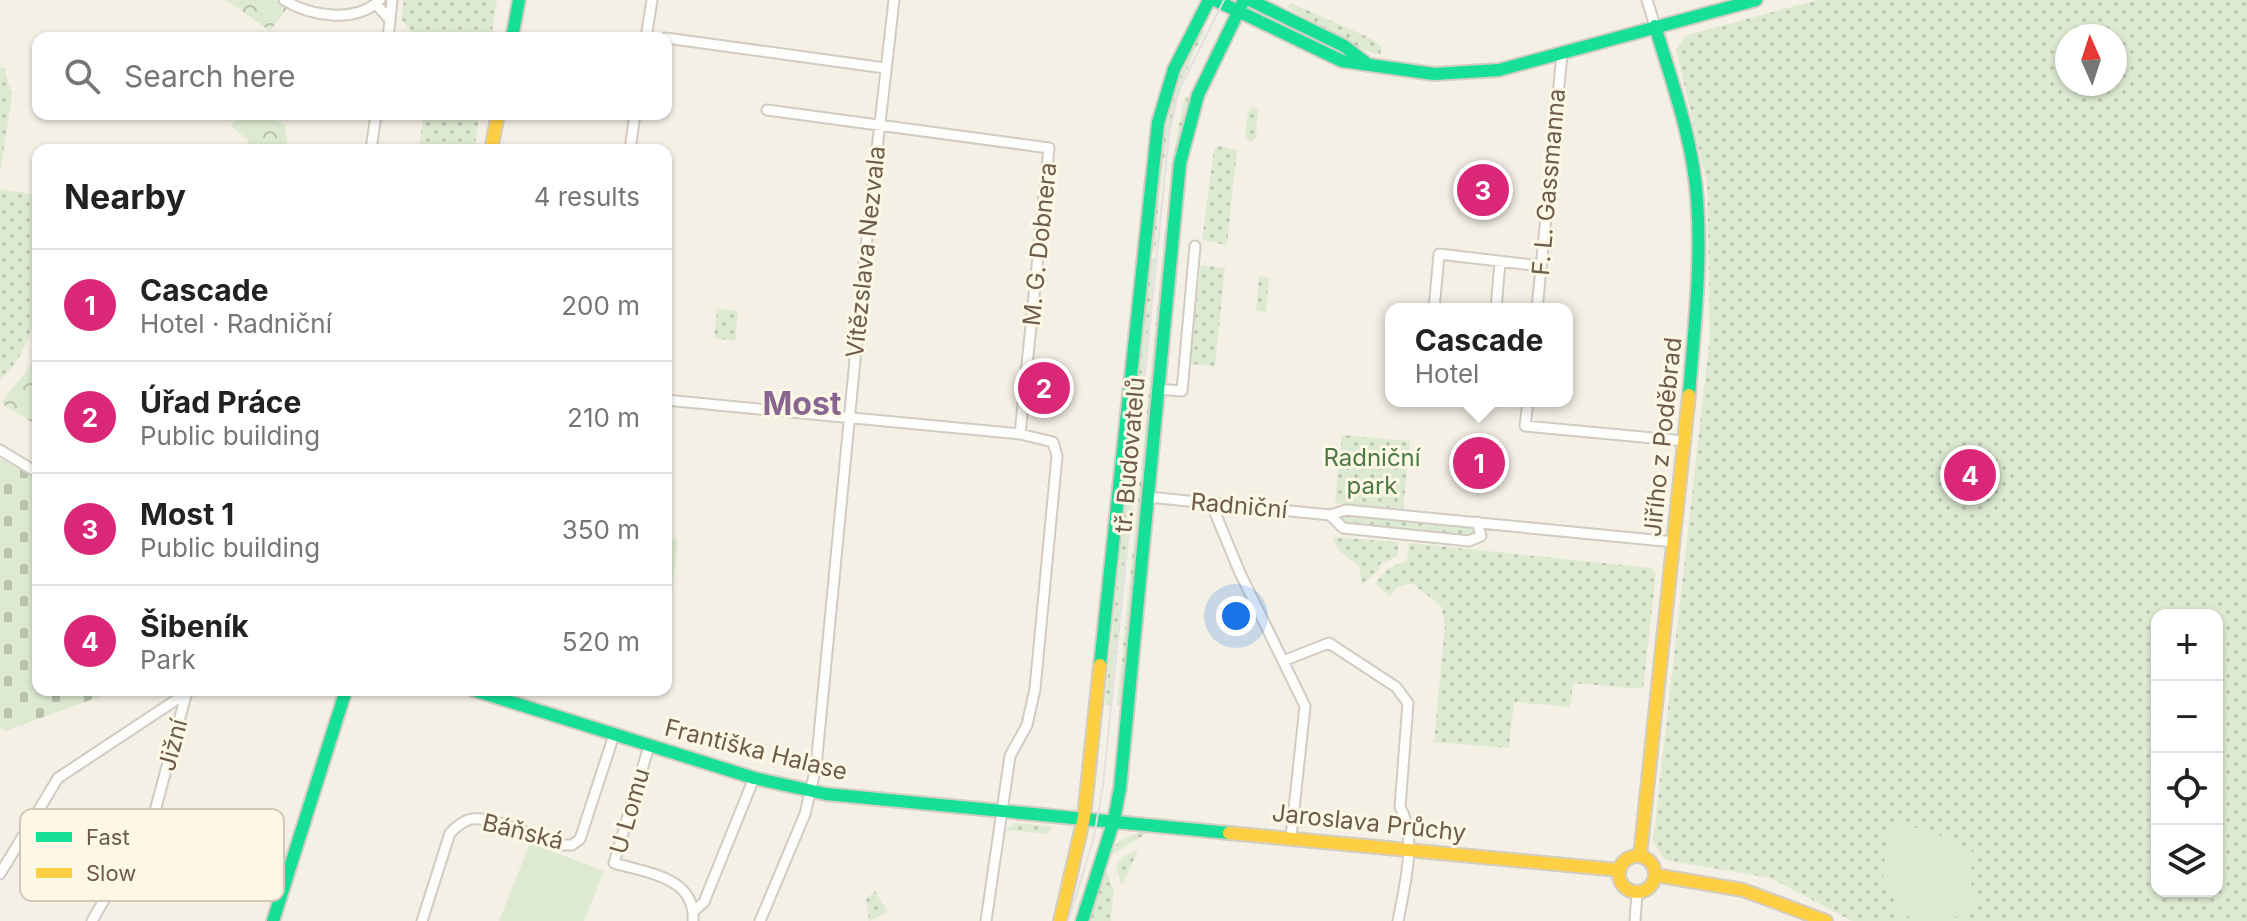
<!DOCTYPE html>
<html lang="en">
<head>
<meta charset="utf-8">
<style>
  body { margin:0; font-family:Inter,sans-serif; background:#f6f6f6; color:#222 }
  .controls { position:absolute; right:24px; bottom:24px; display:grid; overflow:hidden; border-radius:16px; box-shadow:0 2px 6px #0004 }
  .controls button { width:72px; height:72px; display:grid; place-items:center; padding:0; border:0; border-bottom:2px solid #e0e0e0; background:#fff; color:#222; font:40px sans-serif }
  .compass { position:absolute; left:2055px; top:24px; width:72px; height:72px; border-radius:50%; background:#fff; box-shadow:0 2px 6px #0004; rotate:357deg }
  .you { position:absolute; left:1236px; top:616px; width:28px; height:28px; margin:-20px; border:6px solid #fff; border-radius:50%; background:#1a73e8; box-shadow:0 0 0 12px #1a73e833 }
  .badge { display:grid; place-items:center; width:52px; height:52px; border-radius:50%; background:#db2777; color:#fff; font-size:26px; font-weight:700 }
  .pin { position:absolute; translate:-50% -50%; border:4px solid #fff; box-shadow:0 2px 8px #0006 }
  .popup { position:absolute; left:1385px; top:303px; width:188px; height:104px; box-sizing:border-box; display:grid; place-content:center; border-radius:16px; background:#fff; filter:drop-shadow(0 2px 6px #0005); font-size:26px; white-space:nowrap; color:#767676 }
  .popup b { font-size:30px; color:#222 }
  .popup::after { content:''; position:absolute; left:50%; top:100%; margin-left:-16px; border:16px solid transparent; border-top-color:#fff }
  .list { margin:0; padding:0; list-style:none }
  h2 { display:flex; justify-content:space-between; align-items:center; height:104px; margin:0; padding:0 32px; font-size:34px }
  h2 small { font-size:26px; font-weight:400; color:#767676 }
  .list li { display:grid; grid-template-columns:52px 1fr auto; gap:24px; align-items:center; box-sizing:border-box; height:112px; padding:0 32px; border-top:2px solid #e0e0e0 }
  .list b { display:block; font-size:30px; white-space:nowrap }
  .list p { margin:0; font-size:26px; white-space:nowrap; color:#767676 }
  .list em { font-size:26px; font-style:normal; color:#767676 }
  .icon { flex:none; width:44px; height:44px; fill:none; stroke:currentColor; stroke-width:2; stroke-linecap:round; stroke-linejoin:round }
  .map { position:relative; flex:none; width:2247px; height:921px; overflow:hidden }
  .search { position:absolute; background:#fff; box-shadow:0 2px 6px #0004; left:32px; top:32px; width:640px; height:88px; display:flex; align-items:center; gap:20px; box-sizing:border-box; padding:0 28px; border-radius:16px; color:#767676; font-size:30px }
  .panel { position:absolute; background:#fff; box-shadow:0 2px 6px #0004; left:32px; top:144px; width:640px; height:552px; border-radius:16px }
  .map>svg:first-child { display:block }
</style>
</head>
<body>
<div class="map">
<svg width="2247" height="921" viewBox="0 0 2247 921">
  <defs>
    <pattern id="green-dots" width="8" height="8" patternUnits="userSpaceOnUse" patternTransform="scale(2)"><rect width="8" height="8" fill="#ddead1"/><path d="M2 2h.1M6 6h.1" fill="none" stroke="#b7c1ac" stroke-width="1.8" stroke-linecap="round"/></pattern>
    <pattern id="forest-crowns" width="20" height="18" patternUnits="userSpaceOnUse" patternTransform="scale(2)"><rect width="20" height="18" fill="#ddead1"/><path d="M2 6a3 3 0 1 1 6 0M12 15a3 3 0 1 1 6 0" fill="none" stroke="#b7c1ac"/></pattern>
    <pattern id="cemetery-stones" width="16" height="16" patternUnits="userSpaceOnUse" patternTransform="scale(2)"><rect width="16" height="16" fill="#ddead1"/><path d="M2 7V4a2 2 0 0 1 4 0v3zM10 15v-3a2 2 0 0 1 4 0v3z" fill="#b7c1ac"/></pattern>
  </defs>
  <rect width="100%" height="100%" fill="#f4f0e6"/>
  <path fill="url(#green-dots)" fill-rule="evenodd" d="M404 0H497L491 38H415L401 18Z
    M1817 0H2247V921H1852L1771 878 1665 860 1653 841 1710 336 1707 184 1676 49 1687 35ZM2067 36H2115V84H2067ZM2157 615H2217V891H2157Z
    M1291 3 1372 39 1382 47 1380 55 1351 45 1287 7Z
    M1201 29 1205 31C1165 104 1162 170 1155 251H1151C1158 165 1162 108 1201 29Z
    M0 67 5 70 12 96 0 173Z
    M1185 96 1189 97 1177 150 1167 253 1163 252 1172 160Z
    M1254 107 1258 111 1256 138 1251 142 1245 137 1248 112Z
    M424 114H480L474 150H418Z
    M1219 146 1237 150 1227 245 1202 240 1214 149Z
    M0 189 38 195C38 258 51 334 0 380Z
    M1150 259H1155L1134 469 1129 468Z
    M1162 260H1167L1146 471 1141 470Z
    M1201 265 1225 268 1215 366 1189 364Z
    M1259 276 1269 278 1266 312 1256 311Z
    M717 309 738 311 735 341 714 338Z
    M1342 435 1410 441 1403 510 1335 503Z
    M1128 476 1133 477 1110 705H1105Z
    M1140 478H1145L1123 707 1117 706Z
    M1345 514 1470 527 1476 533 1469 538 1344 525 1338 519Z
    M1333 537 1398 542V556L1380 564 1379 569 1362 585 1359 566 1339 551Z
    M1409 543 1652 568 1656 574 1643 689 1573 683 1570 707 1514 702 1509 748 1434 742 1445 625 1441 606 1412 583 1397 587 1390 597 1375 583 1388 569 1407 560Z
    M1015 823 1051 827 1048 834 1005 830Z
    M1139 832H1149L1109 856 1119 841Z
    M1138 850 1124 882 1121 884 1116 865 1124 856Z
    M1105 867 1114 891 1111 921H1088Z
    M875 891 888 912 869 921 866 899Z"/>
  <path fill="url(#forest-crowns)" d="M226 0H275L287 9 270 31Z
    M241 114H279L276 120 285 125 288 150H244L249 141 231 126Z
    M38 356V426L1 403Z"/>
  <path fill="url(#cemetery-stones)" d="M0 459 38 479V690H118L5 731 0 727Z"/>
  <path fill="#ddead1" d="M666 538 677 540 666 661Z
    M1888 825 1926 829 1975 853 1978 858 1968 873 1977 902 1970 913 1941 921H1917L1900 912 1883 878Z
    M530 843 604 871 584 921H499Z"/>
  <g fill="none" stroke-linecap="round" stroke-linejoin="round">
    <defs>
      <path id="street" d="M284 0C310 16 355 24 380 0
        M1647 0 1655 26
        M376 4 390 20 388 38
        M390 20 392 0
        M646 38 652 0
        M666 38 885 68
        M767 110 1049 148 1020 434
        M371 150 376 114
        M630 150 635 114
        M1434 309 1439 254 1541 266
        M1496 309 1500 262
        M1537 309 1562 54
        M1157 389 1182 391 1195 246
        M666 400 1020 434 1053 442 1057 456 1035 689 1027 725 1010 756 986 921
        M1528 401 1525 426 1685 441
        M0 450 38 473
        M1148 497 1330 515 1346 510 1674 542
        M1211 503 1240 573 1305 706 1291 837
        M1330 515 1343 528 1469 541 1481 536 1477 522
        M1283 661 1329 643 1396 687 1408 703 1400 807C1418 837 1404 888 1398 921
        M649 746 614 863C647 873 696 877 693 921
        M0 874 58 778 191 690
        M694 911 704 902 754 778
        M92 921 155 811 186 695
        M422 921 450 833C456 827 464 820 472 819 492 816 541 839 561 845H572L580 839 614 735
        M760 921 805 814 816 767 865 255 894 0
        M1635 921 1637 892"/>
      <path id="fast" d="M1215 0 1342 61 1434 74 1499 70 1756 0
        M1250 0 1344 46 1365 62
        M1655 26C1672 82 1693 140 1697 199 1702 265 1694 330 1689 395
        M512 38 519 0
        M1100 665 1158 123 1174 69 1209 0
        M473 690 754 778 826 794 1229 833
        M273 921 346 690
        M1082 921 1114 820 1120 788 1180 163 1198 95 1244 0"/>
      <path id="slow" d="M491 150 498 114
        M1229 833 1619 870
        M1619 874a18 18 0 1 1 36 0a18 18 0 1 1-36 0Z
        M1640 856 1689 395
        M1655 875 1743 890 1826 921
        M1060 921 1084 817 1100 665"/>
    </defs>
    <use href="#street" stroke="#d2cbc2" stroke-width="13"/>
    <use href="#fast" stroke="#d3cdc2" stroke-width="16"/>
    <use href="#slow" stroke="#d3cdc2" stroke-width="16"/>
    <use href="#street" stroke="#fdfdfb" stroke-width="9"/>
    <use href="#fast" stroke="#16e098" stroke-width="12"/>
    <use href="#slow" stroke="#ffcf43" stroke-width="12"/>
    <path stroke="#e3e0e3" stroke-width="2" d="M1068 921 1093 841 1103 786 1169 134 1179 90 1224 0"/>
  </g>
  <g text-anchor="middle" stroke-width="6" stroke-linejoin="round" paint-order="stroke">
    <g font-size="24" fill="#6e5b4a" stroke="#fdf7e5">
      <text transform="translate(1549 182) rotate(-85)" y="8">F. L. Gassmanna</text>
      <text transform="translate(1040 244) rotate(-84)" y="8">M. G. Dobnera</text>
      <text transform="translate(866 252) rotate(-84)" y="8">Vítězslava Nezvala</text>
      <text transform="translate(1663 437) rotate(-84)" y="8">Jiřího z Poděbrad</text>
      <text transform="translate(1130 455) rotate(-85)" y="8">tř. Budovatelů</text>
      <text transform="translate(1239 506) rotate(5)" y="8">Radniční</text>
      <text transform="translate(173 745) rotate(-75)" y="8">Jižní</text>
      <text transform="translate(756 750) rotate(14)" y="8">Františka Halase</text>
      <text transform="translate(630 811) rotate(-74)" y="8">U Lomu</text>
      <text transform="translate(1369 823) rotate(6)" y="8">Jaroslava Průchy</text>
      <text transform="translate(523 832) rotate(14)" y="8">Báňská</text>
    </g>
    <g font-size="24" fill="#4e7945" stroke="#fdf7e5">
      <text x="1372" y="466">Radniční<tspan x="1372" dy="28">park</tspan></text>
    </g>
    <g font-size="32" font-weight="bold" fill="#886691" stroke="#fdf7e5">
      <text x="802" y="415">Most</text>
    </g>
  </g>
  <rect x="20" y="809" width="264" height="92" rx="12" fill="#fdf7e5" stroke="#d2c8b6" stroke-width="2"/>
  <rect x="36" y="832" width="36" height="10" fill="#16e098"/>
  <rect x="36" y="868" width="36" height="10" fill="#ffcf43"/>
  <g font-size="22" fill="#6e5b4a">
    <text x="86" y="845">Fast</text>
    <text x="86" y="881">Slow</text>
  </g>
</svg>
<div class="controls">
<button>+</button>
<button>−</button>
<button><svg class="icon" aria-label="locate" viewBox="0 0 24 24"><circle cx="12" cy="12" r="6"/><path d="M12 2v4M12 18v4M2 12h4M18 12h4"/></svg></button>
<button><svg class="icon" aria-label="layers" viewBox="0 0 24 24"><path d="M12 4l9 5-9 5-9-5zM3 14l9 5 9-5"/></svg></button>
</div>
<svg class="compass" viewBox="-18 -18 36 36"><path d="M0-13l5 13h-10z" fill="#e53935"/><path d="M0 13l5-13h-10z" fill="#767676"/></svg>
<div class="you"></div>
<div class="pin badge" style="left:1479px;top:463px">1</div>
<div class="popup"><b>Cascade</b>Hotel</div>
<div class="pin badge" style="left:1044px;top:388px">2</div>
<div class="pin badge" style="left:1483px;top:190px">3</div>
<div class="pin badge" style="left:1970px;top:475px">4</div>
<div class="search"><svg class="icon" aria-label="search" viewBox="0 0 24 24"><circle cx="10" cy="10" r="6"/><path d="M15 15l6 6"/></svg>Search here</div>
<section class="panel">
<h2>Nearby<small>4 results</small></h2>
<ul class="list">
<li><span class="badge">1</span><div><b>Cascade</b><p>Hotel · Radniční</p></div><em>200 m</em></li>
<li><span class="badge">2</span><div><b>Úřad Práce</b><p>Public building</p></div><em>210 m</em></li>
<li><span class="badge">3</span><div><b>Most 1</b><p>Public building</p></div><em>350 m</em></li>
<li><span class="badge">4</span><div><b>Šibeník</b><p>Park</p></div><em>520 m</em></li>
</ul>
</section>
</div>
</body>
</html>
